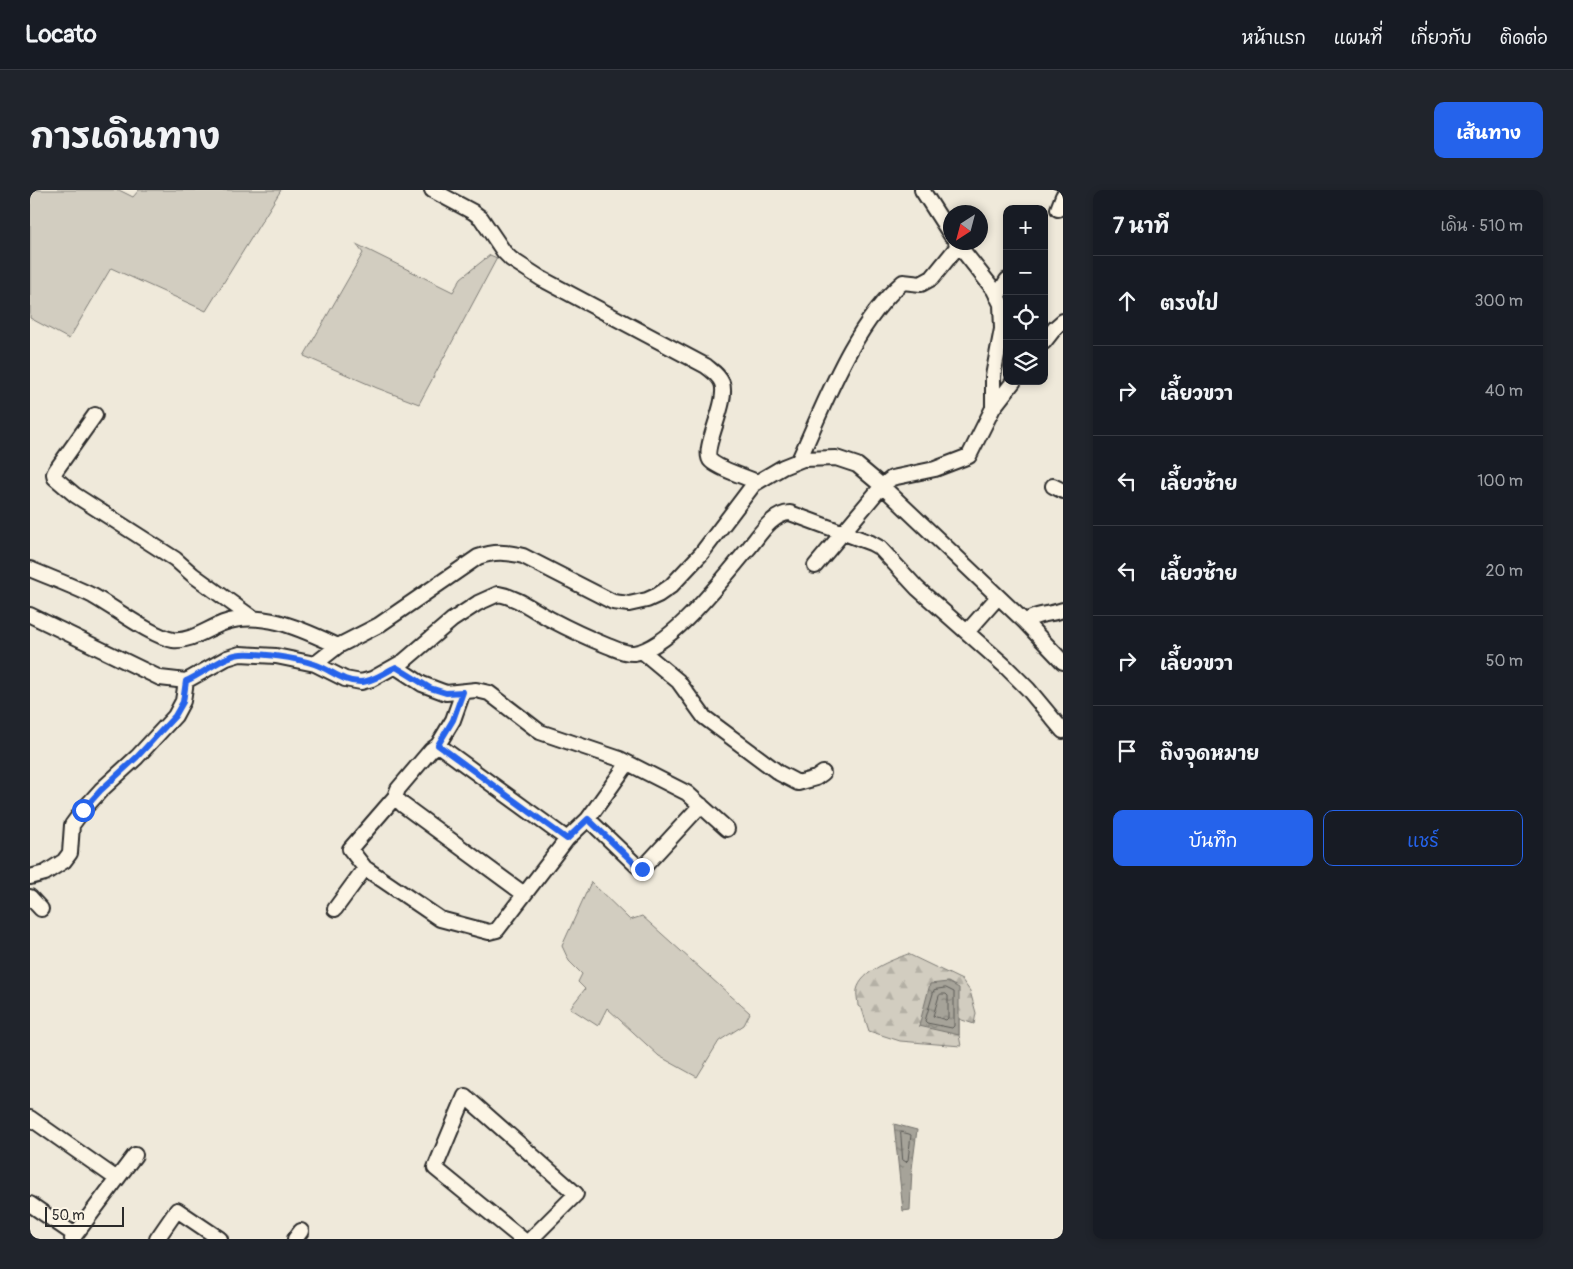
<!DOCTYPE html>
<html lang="th">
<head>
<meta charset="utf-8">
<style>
  body { margin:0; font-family:Pangolin,"Playpen Sans Thai",sans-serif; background:#20242c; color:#f1f3f6 }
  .controls { position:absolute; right:15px; top:15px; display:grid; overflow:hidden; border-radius:10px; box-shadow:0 2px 8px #0003 }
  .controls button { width:45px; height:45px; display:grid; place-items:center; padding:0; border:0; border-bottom:1px solid #363941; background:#171b24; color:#f1f3f6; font:25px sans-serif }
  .compass { position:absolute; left:913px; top:15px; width:45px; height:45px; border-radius:50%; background:#171b24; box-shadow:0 2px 8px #0003; rotate:216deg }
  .scale { position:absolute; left:15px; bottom:12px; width:79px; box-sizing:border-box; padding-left:5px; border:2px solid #2b2b2b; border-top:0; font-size:14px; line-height:18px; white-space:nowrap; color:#2b2b2b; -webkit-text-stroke:4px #fcf5e5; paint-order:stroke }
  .stop { position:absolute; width:15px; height:15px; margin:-11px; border:4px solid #2563eb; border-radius:50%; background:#fff }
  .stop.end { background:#2563eb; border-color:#fff; box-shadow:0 1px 5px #0008 }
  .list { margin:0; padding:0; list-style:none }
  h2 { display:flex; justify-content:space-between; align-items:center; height:65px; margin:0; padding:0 20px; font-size:21px }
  h2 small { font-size:16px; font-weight:400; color:#9ea1a6 }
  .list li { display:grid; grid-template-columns:32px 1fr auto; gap:15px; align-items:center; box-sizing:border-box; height:90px; padding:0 20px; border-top:1px solid #363941 }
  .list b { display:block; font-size:19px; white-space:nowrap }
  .list em { font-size:16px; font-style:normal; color:#9ea1a6 }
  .actions { display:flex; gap:10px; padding:15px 20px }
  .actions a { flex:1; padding:11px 0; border:1px solid #2563eb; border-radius:10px; text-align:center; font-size:18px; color:#2563eb }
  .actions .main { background:#2563eb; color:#fff }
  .icon { flex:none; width:28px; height:28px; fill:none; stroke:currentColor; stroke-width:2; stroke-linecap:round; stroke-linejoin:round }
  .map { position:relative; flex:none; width:1033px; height:1049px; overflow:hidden; border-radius:10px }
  header { display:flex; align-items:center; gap:30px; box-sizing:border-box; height:70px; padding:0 25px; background:#171b24; border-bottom:1px solid #363941 }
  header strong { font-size:24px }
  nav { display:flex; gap:28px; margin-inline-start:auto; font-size:18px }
  .intro { display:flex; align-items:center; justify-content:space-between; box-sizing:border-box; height:120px; padding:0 30px }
  h1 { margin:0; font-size:35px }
  .button { padding:12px 22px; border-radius:10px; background:#2563eb; color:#fff; font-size:18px; font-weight:700 }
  main { display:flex; gap:30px; padding:0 30px }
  aside { flex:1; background:#171b24; border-radius:10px; box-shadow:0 2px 8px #0003 }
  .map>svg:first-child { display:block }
</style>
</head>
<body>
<header>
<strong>Locato</strong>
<nav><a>หน้าแรก</a><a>แผนที่</a><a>เกี่ยวกับ</a><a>ติดต่อ</a></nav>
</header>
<div class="intro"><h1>การเดินทาง</h1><a class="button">เส้นทาง</a></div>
<main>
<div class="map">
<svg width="1033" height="1049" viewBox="0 0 1033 1049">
  <defs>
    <pattern id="forest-firs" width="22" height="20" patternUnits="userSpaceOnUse" patternTransform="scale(1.25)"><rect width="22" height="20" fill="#d2cdc0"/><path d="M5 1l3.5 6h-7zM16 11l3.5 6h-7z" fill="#b4b0a5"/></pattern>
    <pattern id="water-ripples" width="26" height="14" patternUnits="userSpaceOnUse" patternTransform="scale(1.25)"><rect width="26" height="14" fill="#a6a399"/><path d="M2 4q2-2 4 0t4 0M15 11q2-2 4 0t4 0" fill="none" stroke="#87857d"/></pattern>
  </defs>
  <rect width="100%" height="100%" fill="#efe9da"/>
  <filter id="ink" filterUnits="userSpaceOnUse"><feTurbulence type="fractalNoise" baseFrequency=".02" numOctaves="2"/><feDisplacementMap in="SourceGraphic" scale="10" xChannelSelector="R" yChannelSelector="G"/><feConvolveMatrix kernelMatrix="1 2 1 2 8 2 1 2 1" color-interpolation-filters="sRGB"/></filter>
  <g filter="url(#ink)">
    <path fill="#d2cdc0" stroke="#7e7c76" d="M0 0H89L103 7 109 0H251L176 121 81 78 39 149 0 128Z
      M326 54 423 102 431 88 460 65 467 68 389 214 347 198 274 166 333 63Z
      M561 692 600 730 612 726 720 823 714 835 689 851 667 887 629 866 577 818 568 836 540 818 555 799 548 792 552 784 539 771 532 756Z"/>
    <path fill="url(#forest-firs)" stroke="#7e7c76" d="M878 764 932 790 940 801 946 823 944 834 929 829V845L931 856 870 851 839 841 832 819 828 816C828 811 826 805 827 800 831 781 862 770 878 764Z"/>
    <path fill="url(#water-ripples)" stroke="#75736d" d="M918 792 929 798V845L889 836 900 794Z
      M864 934 887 940 882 979 880 1020 873 1021Z"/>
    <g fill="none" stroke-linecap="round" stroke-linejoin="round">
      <path stroke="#5c5b57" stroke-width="1" d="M916 798 924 802V836L922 838 897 833 895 831 904 800Z
        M911 804H916L918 806V828L916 830 903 826 909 806Z
        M871 942 879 944 881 945 878 970 876 972 873 970Z"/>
      <defs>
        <path id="minor" d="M402 0 443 22 451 28 474 62 481 69 512 89 676 176C682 181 689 185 692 193 699 214 670 260 681 271 689 279 716 287 727 292
          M892 0 921 45
          M1028 19 1033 6
          M967 107 977 90
          M1014 152 1025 138 1033 131
          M963 218 984 191
          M65 225 26 280 24 284 25 288 45 305 145 369 163 385 221 427
          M769 270C796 211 823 135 873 92L891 94 902 88 928 56
          M1023 296 1033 301
          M785 376 852 296 862 288 905 279 939 266 963 218V186L972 139 971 114 964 100 926 52
          M0 379C21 388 43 396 63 406 83 417 123 447 143 450 160 452 177 439 193 433 232 419 273 440 308 456
          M0 425 130 488 156 491 197 468 210 464 246 466 285 474 308 456 349 435 448 367C464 361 476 362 493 366L583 412 599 414 617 410 628 405 641 396 671 364 724 294 753 277 773 269 806 268 827 275 852 296 995 432 1033 472
          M995 432C1006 423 1020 425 1033 420
          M937 442 968 407
          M612 461 648 491 674 527 749 583 768 593 786 588 793 583
          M285 474 315 489 331 492 342 489 374 471 422 430 448 413 468 404C487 407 503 420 520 429 539 439 558 448 578 456 586 459 595 464 604 463 641 458 694 387 718 359 729 346 741 324 760 323L841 353 850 358 887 398 975 476 998 499 1033 541
          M366 477 392 494 416 503 446 500 459 503 510 542 590 569 657 603 697 639
          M433 502 423 530 408 555 401 560 368 599 365 607 320 659 335 678 410 729 459 742 467 740 537 649 558 629 598 573
          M408 555 537 649
          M365 607 373 615 494 704
          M558 629 606 675 612 679 671 615
          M0 687 15 683 34 671 40 663 42 635 53 620 71 600 107 567 145 526 153 511 156 491
          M0 707 11 719
          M305 719 335 678
          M0 928 87 989
          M0 1014 45 1045
          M42 1049 105 965
          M127 1049 147 1020 190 1049
          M265 1049 271 1041
          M492 1049 405 978 435 906 546 1004 501 1049"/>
      </defs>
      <use href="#minor" stroke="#2b2b2b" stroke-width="18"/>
      <use href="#minor" stroke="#fcf5e5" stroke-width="14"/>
    </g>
  </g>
  <g fill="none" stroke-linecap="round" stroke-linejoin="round" filter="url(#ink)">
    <path stroke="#2563eb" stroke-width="6" d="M53 620 71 600 107 567 145 526 153 512 156 491C173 484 194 465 211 464 231 463 266 468 284 474 300 479 312 492 330 492 342 492 355 482 366 477L400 498 416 503 433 502 423 530 408 555 537 649 558 629 606 675 612 679"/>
  </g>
</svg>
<div class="controls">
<button>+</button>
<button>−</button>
<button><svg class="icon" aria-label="locate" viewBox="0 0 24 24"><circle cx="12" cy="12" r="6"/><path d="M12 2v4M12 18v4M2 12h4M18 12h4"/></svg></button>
<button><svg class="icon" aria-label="layers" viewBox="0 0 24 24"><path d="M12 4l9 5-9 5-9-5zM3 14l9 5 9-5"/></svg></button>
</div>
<svg class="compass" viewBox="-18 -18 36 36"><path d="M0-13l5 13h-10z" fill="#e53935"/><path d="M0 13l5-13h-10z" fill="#9ea1a6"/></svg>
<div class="scale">50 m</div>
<div class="stop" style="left:53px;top:620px"></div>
<div class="stop end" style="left:612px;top:679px"></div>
</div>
<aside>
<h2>7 นาที<small>เดิน · 510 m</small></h2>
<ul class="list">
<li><svg class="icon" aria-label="ahead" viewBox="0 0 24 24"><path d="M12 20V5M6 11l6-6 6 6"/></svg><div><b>ตรงไป</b></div><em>300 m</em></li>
<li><svg class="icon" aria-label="right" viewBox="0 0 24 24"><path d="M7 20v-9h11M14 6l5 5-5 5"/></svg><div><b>เลี้ยวขวา</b></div><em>40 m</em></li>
<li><svg class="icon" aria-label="left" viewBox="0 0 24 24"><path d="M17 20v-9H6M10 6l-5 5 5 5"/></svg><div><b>เลี้ยวซ้าย</b></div><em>100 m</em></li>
<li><svg class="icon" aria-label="left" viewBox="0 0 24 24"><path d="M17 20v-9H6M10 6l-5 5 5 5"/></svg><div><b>เลี้ยวซ้าย</b></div><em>20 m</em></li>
<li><svg class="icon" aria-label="right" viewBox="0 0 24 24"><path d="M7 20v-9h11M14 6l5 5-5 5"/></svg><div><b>เลี้ยวขวา</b></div><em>50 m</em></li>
<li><svg class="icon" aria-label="arrive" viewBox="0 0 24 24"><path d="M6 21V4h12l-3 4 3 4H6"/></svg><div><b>ถึงจุดหมาย</b></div></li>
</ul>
<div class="actions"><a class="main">บันทึก</a><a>แชร์</a></div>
</aside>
</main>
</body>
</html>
